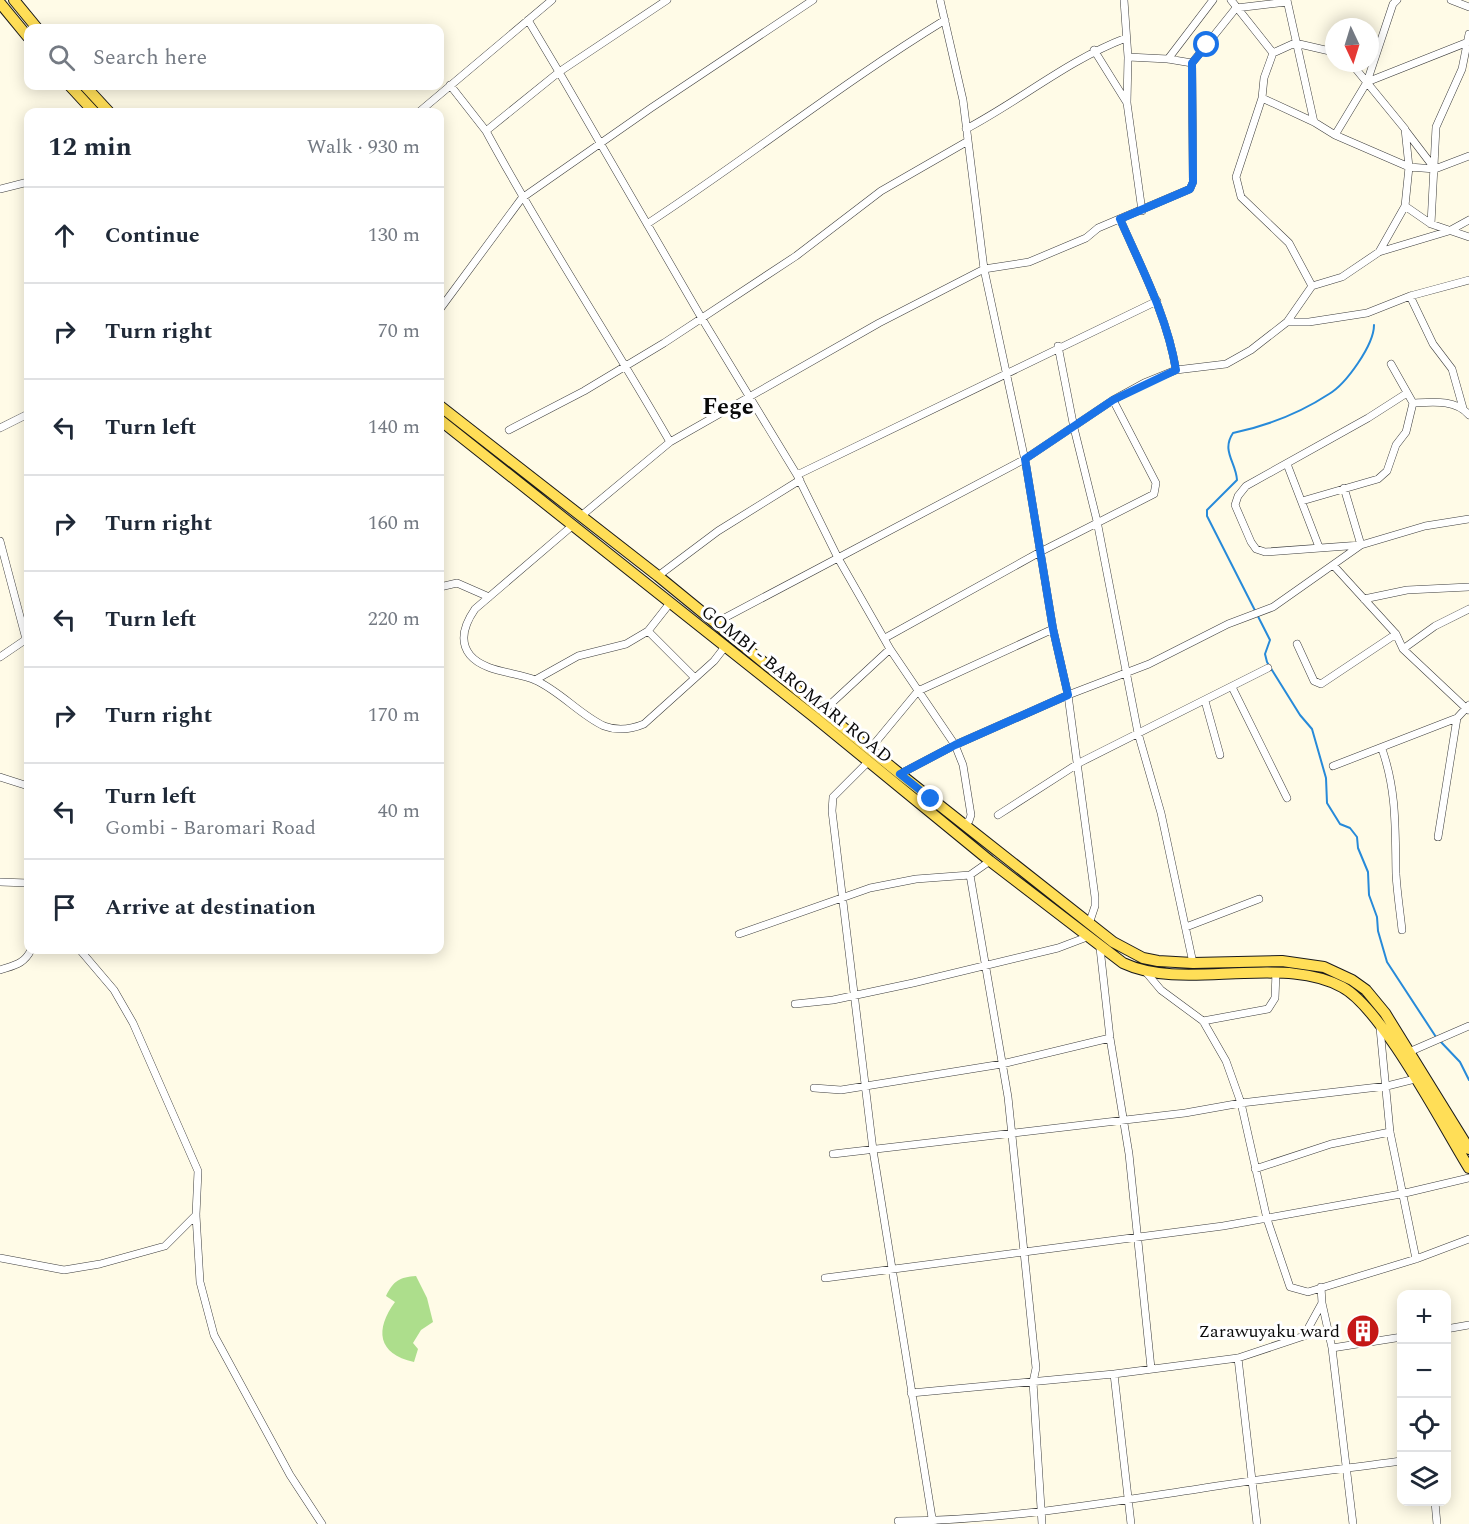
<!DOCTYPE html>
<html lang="en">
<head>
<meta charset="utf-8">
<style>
  body { margin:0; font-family:Spectral,serif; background:#f2f2f3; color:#1f2937 }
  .controls { position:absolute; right:18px; bottom:18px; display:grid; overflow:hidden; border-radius:12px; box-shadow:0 3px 15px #0003 }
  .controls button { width:54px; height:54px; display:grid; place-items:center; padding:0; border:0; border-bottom:2px solid #e0e1e3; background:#fff; color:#1f2937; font:30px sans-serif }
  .compass { position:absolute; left:1325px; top:18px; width:54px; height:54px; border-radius:50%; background:#fff; box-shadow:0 3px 15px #0003; rotate:176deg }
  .stop { position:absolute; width:18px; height:18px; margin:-14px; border:4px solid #1a73e8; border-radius:50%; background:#fff }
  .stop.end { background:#1a73e8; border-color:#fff; box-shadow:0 2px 6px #0008 }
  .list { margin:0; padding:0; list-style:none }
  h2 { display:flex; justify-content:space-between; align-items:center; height:78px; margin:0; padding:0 24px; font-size:26px }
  h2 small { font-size:20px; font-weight:400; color:#747a83 }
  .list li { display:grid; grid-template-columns:39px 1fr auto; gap:18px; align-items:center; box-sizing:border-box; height:96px; padding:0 24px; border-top:2px solid #e0e1e3 }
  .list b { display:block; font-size:22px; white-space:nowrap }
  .list p { margin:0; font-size:20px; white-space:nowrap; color:#747a83 }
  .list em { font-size:20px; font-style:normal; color:#747a83 }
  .icon { flex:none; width:33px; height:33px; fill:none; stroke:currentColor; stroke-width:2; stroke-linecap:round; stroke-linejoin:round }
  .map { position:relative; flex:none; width:1469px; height:1524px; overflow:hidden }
  .search { position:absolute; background:#fff; box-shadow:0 3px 15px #0003; left:24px; top:24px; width:420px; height:66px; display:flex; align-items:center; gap:15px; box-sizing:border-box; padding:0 21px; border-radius:12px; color:#747a83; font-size:22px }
  .panel { position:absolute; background:#fff; box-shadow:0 3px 15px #0003; left:24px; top:108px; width:420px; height:846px; border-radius:12px }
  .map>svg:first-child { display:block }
</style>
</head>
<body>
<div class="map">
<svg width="1469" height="1524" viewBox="0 0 1469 1524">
  <rect width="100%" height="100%" fill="#fffbe7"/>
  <path fill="#adde8c" d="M416 1276 427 1298 433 1322 421 1330 413 1343 418 1349 414 1362C377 1354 375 1329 395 1302L386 1296C393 1281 400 1277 416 1276Z"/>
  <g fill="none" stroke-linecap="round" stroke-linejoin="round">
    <path stroke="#278ad9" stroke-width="2" d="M1374 325C1374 345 1346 384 1329 394 1300 413 1266 426 1233 433 1221 451 1236 462 1237 480L1207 510V516L1270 640 1265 654 1267 662 1300 715 1312 729 1326 778 1327 803 1340 824 1350 828 1357 837 1358 848 1368 872 1369 895 1377 917 1378 931 1387 962 1436 1037
      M1440 1041 1460 1062 1469 1080"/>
    <defs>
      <path id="minor" d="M667 0 559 72 701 317 797 475 838 558 890 649 955 745 963 765 971 815 969 821 962 824
        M940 0 963 100 984 269 1026 465 1053 629 1068 695 1095 897V906L1089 924
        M1124 0 1128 57 1127 103 1142 211
        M1231 0 1273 53 1264 78 1262 98 1236 177 1241 197 1289 243 1312 286
        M1287 0 1314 122
        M1451 0 1469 7
        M1094 50 1127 103
        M1273 53 1295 43 1334 52
        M1168 59 1213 0
        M1192 63 1236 8 1287 2
        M1351 63 1405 129 1409 167 1405 206 1379 252
        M1367 82 1468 42
        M450 85 486 131 559 72 528 20
        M1262 98 1314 122 1335 135 1409 167 1435 169 1469 156
        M419 112 552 0
        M966 129C1021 100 1068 60 1126 38
        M486 131C543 237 610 337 670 442
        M1406 131 1435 169
        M1335 135 1367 82 1393 4 1397 0
        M0 189 28 182
        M1405 206 1431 224 1469 237
        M1120 219C1142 269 1167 316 1176 370
        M647 224C748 158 842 83 945 20
        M1431 224 1436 127 1462 69 1469 34
        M1410 296 1433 344 1452 369 1463 408
        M440 309 522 198 651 108 813 0
        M1287 322 1312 286 1342 277 1379 252 1449 231 1469 220
        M1058 346 1074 428 1097 521 1138 733 1161 813 1193 963
        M1407 393 1368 418 1246 486 1238 496 1235 505 1251 542 1256 549 1265 552 1361 545 1425 526 1469 519
        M1413 403C1432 402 1456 399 1469 415
        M0 428 28 414
        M509 430 584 391 664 343 796 256 881 191 968 141
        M1287 464 1319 547
        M797 475 1157 301
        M1344 488 1361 545
        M1302 501 1378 479 1387 471 1396 445 1406 432 1413 403 1391 364
        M581 516 670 442 879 323 984 269 1029 262 1086 238 1098 228 1190 189 1193 182 1192 63 1168 59 1128 57
        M572 526 475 609C466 622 458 640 470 655 484 672 516 672 535 680 560 691 580 715 604 726 617 731 632 729 644 724L714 661 724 648
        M0 541 26 639
        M658 576 718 531 800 480
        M440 587 457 583 489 597
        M1364 599 1407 590 1469 587
        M715 623 1025 459 1113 400 1144 383 1176 370 1226 364 1251 350 1287 322H1309L1367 313 1410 296 1469 280
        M648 631 695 678
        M1396 634 1403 649 1468 710
        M885 638 1040 552 1154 494 1156 483 1113 400
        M1297 644 1314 681 1321 684 1396 634 1334 566
        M1403 649 1435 626 1469 609
        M0 657 28 638
        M535 680 578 656 626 644 648 631 670 603
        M1232 687 1287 798
        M1205 701 1220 755
        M823 711 890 649
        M870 749 918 691 1053 629
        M1382 749C1397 792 1395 829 1396 874 1397 892 1400 911 1402 930
        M868 762 833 797 832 811 873 1150 933 1524
        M1333 766 1457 718
        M900 774 955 745 1068 695 1149 664 1228 624 1273 607 1361 545
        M0 777 28 786
        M998 815 1079 763 1268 668
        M1438 837 1457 718 1469 705
        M0 882 28 883
        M1186 927 1259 899
        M739 934 870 888 916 879 970 875 990 861
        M1100 948 1110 1038 1129 1154 1151 1368
        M80 950 114 990 133 1023 198 1171 196 1215 200 1282 214 1335 290 1475 322 1524
        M0 970C15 965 24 964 31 950
        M1145 971 1161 990 1203 1021 1226 1061 1241 1103 1267 1219 1290 1287 1308 1292 1416 1259 1469 1239
        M795 1004 833 1000 913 983 1058 948 1087 937
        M1203 1021 1268 1009 1275 998 1276 972
        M1380 1028 1390 1132 1416 1259
        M1409 1052 1469 1026
        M814 1088 841 1090 1002 1064 1110 1038
        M833 1154 1185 1113 1241 1103 1387 1086 1415 1079
        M1255 1169 1331 1144 1390 1132
        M0 1258 64 1270 100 1264 165 1246 196 1215
        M825 1278 1024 1252 1008 1097 970 875
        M1322 1303 1332 1348 1353 1524
        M1446 1329 1469 1325
        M1332 1348 1402 1337
        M1238 1358 1257 1524
        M1114 1374 1131 1524
        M911 1393 1114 1374 1238 1358 1304 1336 1322 1303 1321 1287
        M1435 1502 1437 1524
        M898 1521C999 1521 1098 1504 1198 1489 1265 1478 1334 1470 1402 1461
        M1042 1524 1033 1382 1036 1368 1024 1252 1223 1226 1401 1194 1469 1178"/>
      <path id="primary" d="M14 0 37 28
        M0 3 28 37
        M70 86 94 112
        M85 86 109 112
        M440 406 658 576 900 774 1113 942 1143 958 1158 961 1193 963 1282 961 1324 967 1352 980 1366 990 1385 1013 1469 1149
        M440 420 813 716 990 861 1123 963C1159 980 1205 974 1244 973 1277 972 1312 971 1342 987 1382 1008 1443 1126 1469 1168"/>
    </defs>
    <use href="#minor" stroke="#3d3d3d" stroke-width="8"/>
    <use href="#primary" stroke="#1b1b1b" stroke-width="12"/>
    <use href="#minor" stroke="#fff" stroke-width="7"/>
    <use href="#primary" stroke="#ffde57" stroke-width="10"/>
  </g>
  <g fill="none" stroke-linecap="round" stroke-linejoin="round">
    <path stroke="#1a73e8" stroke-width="8" d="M931 799 900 774 955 745 1068 695 1053 629 1025 459 1113 400 1176 370C1167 316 1142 269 1120 219L1190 189 1193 182 1192 63 1207 45"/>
  </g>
  <defs>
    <symbol id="building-disc" viewBox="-11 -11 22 22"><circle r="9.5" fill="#c51717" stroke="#fff"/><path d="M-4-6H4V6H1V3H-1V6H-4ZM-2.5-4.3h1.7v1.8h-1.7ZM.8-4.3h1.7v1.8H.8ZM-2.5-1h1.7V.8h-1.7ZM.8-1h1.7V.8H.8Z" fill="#fff"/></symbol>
  </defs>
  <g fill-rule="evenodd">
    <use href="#building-disc" x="1344" y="1312" width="38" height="38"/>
  </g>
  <g text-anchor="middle" stroke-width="6" stroke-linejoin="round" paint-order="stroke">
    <g font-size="18" fill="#0a0a0a" stroke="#fff">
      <text transform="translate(797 684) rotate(39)" y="6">GOMBI - BAROMARI ROAD</text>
    </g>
    <g font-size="18" fill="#0a0a0a" stroke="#fff" text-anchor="end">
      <text x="1340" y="1337">Zarawuyaku ward</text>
    </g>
    <g font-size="24" font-weight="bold" fill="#0a0a0a" stroke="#fff">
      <text x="728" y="414">Fege</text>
    </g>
  </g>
</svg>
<div class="controls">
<button>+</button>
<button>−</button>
<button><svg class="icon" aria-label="locate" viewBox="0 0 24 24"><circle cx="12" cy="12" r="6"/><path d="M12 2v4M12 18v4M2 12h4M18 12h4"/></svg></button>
<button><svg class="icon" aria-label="layers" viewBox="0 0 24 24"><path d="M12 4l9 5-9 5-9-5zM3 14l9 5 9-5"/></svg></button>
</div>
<svg class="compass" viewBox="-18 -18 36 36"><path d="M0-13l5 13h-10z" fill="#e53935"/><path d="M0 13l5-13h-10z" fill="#747a83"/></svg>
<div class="stop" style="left:1207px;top:45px"></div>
<div class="stop end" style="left:931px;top:799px"></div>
<div class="search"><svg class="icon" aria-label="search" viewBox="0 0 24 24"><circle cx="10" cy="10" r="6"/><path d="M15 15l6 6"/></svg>Search here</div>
<section class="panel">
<h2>12 min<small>Walk · 930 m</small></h2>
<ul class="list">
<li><svg class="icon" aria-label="ahead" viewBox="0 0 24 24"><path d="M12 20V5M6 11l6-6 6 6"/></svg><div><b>Continue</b></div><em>130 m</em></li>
<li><svg class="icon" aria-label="right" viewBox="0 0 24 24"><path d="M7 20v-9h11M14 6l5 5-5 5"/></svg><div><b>Turn right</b></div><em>70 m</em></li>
<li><svg class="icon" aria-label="left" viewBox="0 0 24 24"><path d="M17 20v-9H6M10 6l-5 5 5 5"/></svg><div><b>Turn left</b></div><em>140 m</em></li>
<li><svg class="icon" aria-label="right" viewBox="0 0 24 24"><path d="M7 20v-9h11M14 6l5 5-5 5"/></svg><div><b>Turn right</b></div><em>160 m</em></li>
<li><svg class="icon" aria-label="left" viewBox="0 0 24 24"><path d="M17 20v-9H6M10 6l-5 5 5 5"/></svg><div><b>Turn left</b></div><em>220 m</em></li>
<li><svg class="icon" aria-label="right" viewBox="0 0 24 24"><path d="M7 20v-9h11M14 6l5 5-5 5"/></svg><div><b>Turn right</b></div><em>170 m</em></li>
<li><svg class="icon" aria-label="left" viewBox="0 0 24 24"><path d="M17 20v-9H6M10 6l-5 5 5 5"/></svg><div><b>Turn left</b><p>Gombi - Baromari Road</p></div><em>40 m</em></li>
<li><svg class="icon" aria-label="arrive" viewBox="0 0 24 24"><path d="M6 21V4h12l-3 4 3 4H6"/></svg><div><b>Arrive at destination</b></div></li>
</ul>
</section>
</div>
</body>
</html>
